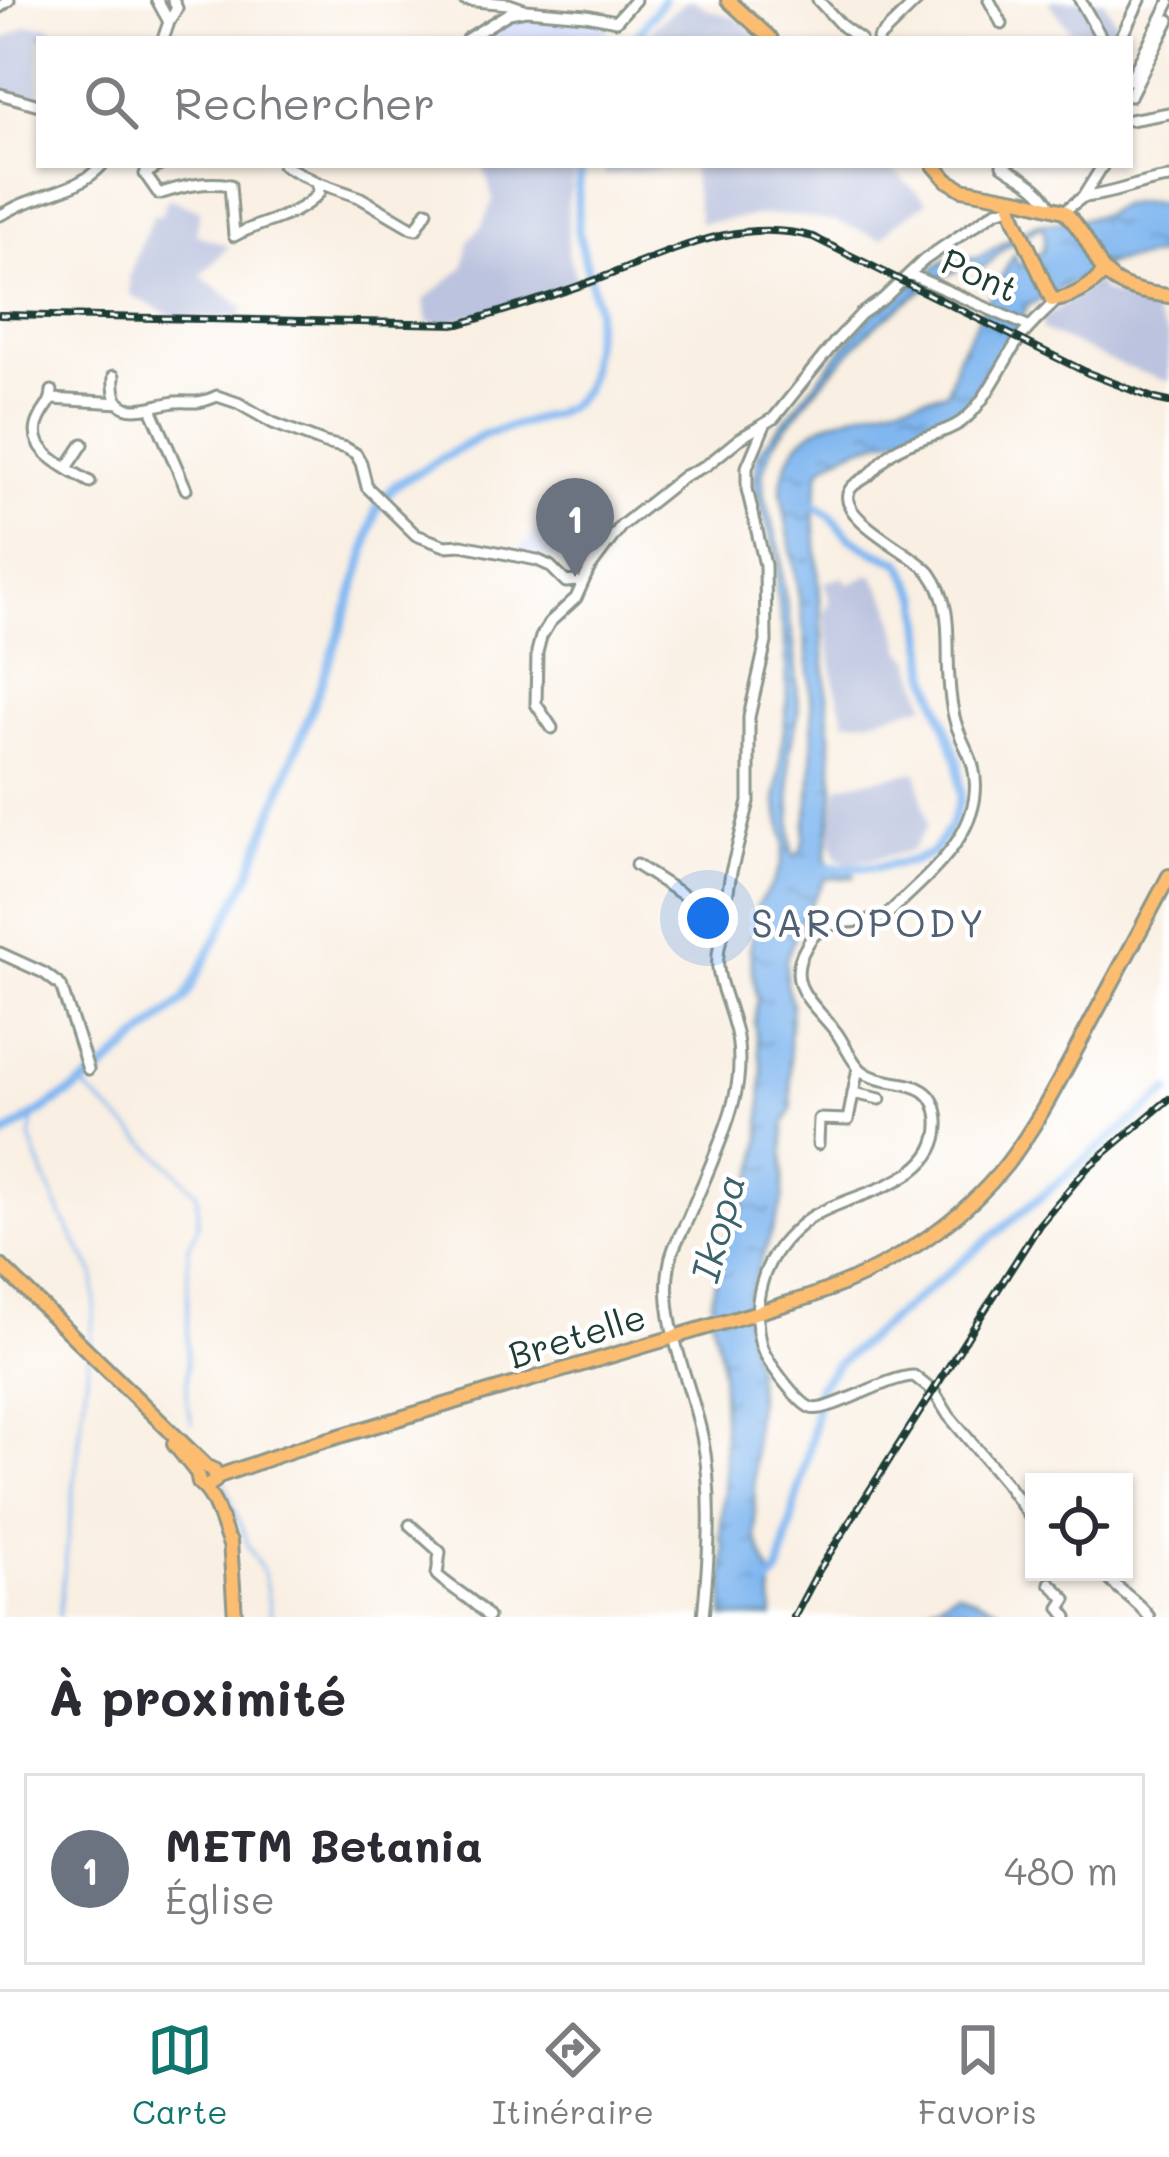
<!DOCTYPE html>
<html lang="fr">
<head>
<meta charset="utf-8">
<style>
  body { margin:0; font-family:Mali,sans-serif; background:#f2f2f3; color:#2b2b33 }
  .controls { position:absolute; right:36px; bottom:36px; display:grid; overflow:hidden; border-radius:0px; box-shadow:0 3px 9px #0004 }
  .controls button { width:108px; height:108px; display:grid; place-items:center; padding:0; border:0; border-bottom:3px solid #e1e1e2; background:#fff; color:#2b2b33; font:60px sans-serif }
  .you { position:absolute; left:708px; top:918px; width:42px; height:42px; margin:-30px; border:9px solid #fff; border-radius:50%; background:#1a73e8; box-shadow:0 0 0 18px #1a73e833 }
  .badge { display:grid; place-items:center; width:78px; height:78px; border-radius:50%; background:#0f766e; color:#fff; font-size:39px; font-weight:700 }
  .pin { position:absolute; translate:-50% -99px; filter:drop-shadow(0 3px 6px #0008) }
  .pin::after { content:''; position:absolute; top:63px; width:42px; height:36px; background:inherit; clip-path:polygon(0 0,100% 0,50% 100%) }
  .list { margin:0; padding:0; list-style:none }
  h2 { display:flex; justify-content:space-between; align-items:center; height:156px; margin:0; padding:0 48px; font-size:51px }
  h2 small { font-size:39px; font-weight:400; color:#7c7c81 }
  .list li { display:grid; grid-template-columns:78px 1fr auto; gap:36px; align-items:center; box-sizing:border-box; height:192px; margin:0 24px 24px; padding:0 24px; border:3px solid #e1e1e2; border-radius:0px }
  .list b { display:block; font-size:45px; white-space:nowrap }
  .list p { margin:0; font-size:39px; white-space:nowrap; color:#7c7c81 }
  .list em { font-size:39px; font-style:normal; color:#7c7c81 }
  .icon { flex:none; width:66px; height:66px; fill:none; stroke:currentColor; stroke-width:2; stroke-linecap:round; stroke-linejoin:round }
  .map { position:relative; flex:none; width:1169px; height:1617px; overflow:hidden }
  .search { position:absolute; background:#fff; box-shadow:0 3px 9px #0004; left:36px; right:36px; top:36px; height:132px; display:flex; align-items:center; gap:30px; box-sizing:border-box; padding:0 42px; border-radius:0px; color:#7c7c81; font-size:45px }
  .sheet { height:372px; background:#fff }
  nav { display:flex; justify-content:space-around; align-items:center; box-sizing:border-box; height:168px; border-top:3px solid #e1e1e2; background:#fff; font-size:33px; color:#7c7c81 }
  nav a { display:grid; justify-items:center; gap:6px }
  nav .on { color:#0f766e }
  .map>svg:first-child { display:block }
</style>
</head>
<body>
<div class="map">
<svg width="1169" height="1617" viewBox="0 0 1169 1617">
  <defs>
    <pattern id="water-ripples" width="26" height="14" patternUnits="userSpaceOnUse" patternTransform="scale(3)"><rect width="26" height="14" fill="#81b7f0"/><path d="M2 4q2-2 4 0t4 0M15 11q2-2 4 0t4 0" fill="none" stroke="#6996c3"/></pattern>
  </defs>
  <rect width="100%" height="100%" fill="#fff"/>
  <filter id="ink" filterUnits="userSpaceOnUse"><feTurbulence type="fractalNoise" baseFrequency=".00833" numOctaves="2"/><feDisplacementMap in="SourceGraphic" scale="24" xChannelSelector="R" yChannelSelector="G"/><feConvolveMatrix kernelMatrix="1 2 1 2 8 2 1 2 1" color-interpolation-filters="sRGB"/></filter>
  <filter id="wash" filterUnits="userSpaceOnUse"><feTurbulence type="fractalNoise" baseFrequency=".004" numOctaves="4" result="noise"/><feDisplacementMap in="SourceGraphic" scale="48" xChannelSelector="R" yChannelSelector="G"/><feGaussianBlur stdDeviation="2.7" result="paint"/><feColorMatrix in="noise" values="0 0 0 0 0 0 0 0 0 0 0 0 0 0 0 0 0 1.4 0 .05"/><feComposite in="paint" operator="in"/></filter>
  <g filter="url(#wash)">
    <rect width="100%" height="100%" fill="#f9efe2"/>
    <path fill="#d1d9f9" d="M517 13 614 20 603 39H474Z
      M561 519 580 547 563 565 556 557 550 564 510 555 529 541 527 538Z"/>
    <path fill="#bbc3de" d="M688 0H694L709 10 736 18 760 39H649L655 25Z
      M1048 0H1103L1127 39H1076Z
      M27 26H48L62 39H39V102L0 92V41Z
      M483 165H576L568 202V253L577 281 500 309 444 323 428 322 424 300 464 267 469 240 482 226 493 200Z
      M605 165H888L927 202 895 224 882 239 836 222 797 216 766 215 700 223 691 165 605 175Z
      M168 198 200 210 196 234 229 246 201 276 244 308 238 318 174 317 130 295 129 277 139 248 154 214 160 216Z
      M1097 281 1102 291 1153 312 1169 338V382L1110 361 1043 330 1042 320Z
      M872 574 890 603 903 651 912 660 926 705 867 720 845 721 835 686 824 613 830 601 824 582 844 577 848 584Z
      M917 771 928 825 912 851 847 864 837 858 832 844 831 820 839 786Z"/>
    <path fill="url(#water-ripples)" stroke="#507a92" stroke-width="3" fill-rule="evenodd" d="M1141 202 1169 203V253L1110 263 1027 306 1019 325 961 412C917 442 860 435 820 469L814 515 834 791 826 859 834 871 853 870 854 877 825 879 802 919 786 959V984L792 1003 789 1040 792 1109 784 1125 783 1201 743 1310 755 1367 757 1395 754 1438 755 1536 771 1576 773 1617H724V1546L720 1538 725 1476 721 1359 712 1321V1296L723 1246 742 1209 757 1164 761 1137 762 1069 754 1023 757 1000 750 949 757 905 772 885 781 865 785 843 776 800 787 703 786 650 776 589 778 560 754 485 759 452 868 318 907 284 922 278 944 261 978 258 1035 224 1079 220 1101 215 1121 205ZM1040 226 1045 233 1043 251 1019 267 1014 254 957 357 947 392C909 401 851 410 817 428 795 440 781 467 781 491 799 599 825 713 806 822 804 836 806 846 796 856L792 852 789 752 799 712 794 644 782 578 781 553 764 493 763 473 773 444 817 388 873 327 939 277 959 270 984 267 1006 247Z
      M957 1591 991 1605 1012 1617H912Z"/>
    <g fill="none" stroke-linecap="round" stroke-linejoin="round">
      <path stroke="#81b7f0" stroke-width="3" d="M82 1085 178 1173 197 1194 198 1226 188 1249 187 1401 192 1423
        M34 1116 30 1138 45 1178 62 1217 94 1274 95 1303 90 1347
        M225 1484 249 1547 264 1574 271 1617
        M59 1617 89 1356"/>
      <path stroke="#81b7f0" stroke-width="9" d="M635 39 663 0
        M809 502 830 515 848 536 871 550 900 562 920 598 928 673 958 762 961 797 951 826 933 853 912 861 877 867 819 868
        M0 1138 97 1075 185 999 248 878 336 644 362 565 376 510 394 486 483 435 554 414 573 403 584 390 589 375 597 306 578 232V188L582 165
        M764 1591 779 1571 812 1436 818 1388 837 1364 1169 1091"/>
    </g>
  </g>
  <g filter="url(#ink)">
    <g fill="none" stroke-linecap="round" stroke-linejoin="round">
      <defs>
        <path id="minor" d="M157 0 169 22 163 39
          M464 0 509 4 526 10 586 15 616 21 635 0
          M818 0 842 26 860 39
          M989 0 1002 24
          M1080 0 1102 39
          M0 7 9 0
          M169 22 177 8 173 0
          M467 39 509 13 526 10
          M878 39 918 0
          M1120 39 1140 0
          M1130 80 1169 3
          M0 94 39 105
          M1130 96 1169 20
          M1130 120 1169 113
          M160 165 145 174 159 194C183 186 205 181 230 185L234 236C263 220 295 219 319 193L316 182
          M283 165 316 182 359 197 412 228 416 229 427 211
          M1002 165C1020 178 1040 185 1050 206
          M1083 197C1112 195 1140 181 1169 178
          M1064 211 1083 197 1103 165
          M0 215C10 211 18 205 28 202 55 191 82 187 102 165
          M909 274 1030 327
          M114 376C111 422 142 408 169 403 190 399 193 407 217 396L238 403 273 423 325 443 346 448 356 454 361 463 367 487 416 535 445 546 462 545 537 560 550 566 566 582 576 581 581 584
          M52 391C51 406 45 406 40 418 23 450 67 468 90 482
          M52 399 121 403
          M151 408 186 489
          M67 468 83 444
          M552 728 536 704 537 652 541 637 550 622 576 598 589 569 621 526 684 476 707 465 739 439 774 418 835 342 861 314 883 299 924 260 996 211 1011 207
          M636 865 688 898 716 910 723 922 731 872 749 802V717L766 642 765 565 747 489V467L764 427
          M0 953 44 973 61 986 88 1069
          M853 1093 880 1099
          M818 1144 819 1119 848 1120 858 1068
          M1034 1522 1007 1485 949 1416 934 1392 914 1376C887 1376 828 1414 811 1408 797 1402 765 1359 761 1345 755 1323 756 1303 762 1282 770 1254 787 1235 810 1218 850 1191 942 1186 938 1120 934 1070 886 1092 861 1070 851 1061 845 1044 836 1032 815 1004 783 986 806 947 810 939 816 932 824 928 843 918 867 925 886 916 925 877 989 831 973 766 970 754 963 744 959 732 952 716 950 696 949 679 946 642 954 606 930 573 917 555 841 521 848 494 851 484 860 482 868 476 877 469 883 458 894 451 914 437 941 436 961 422 984 406 1002 364 1018 341 1029 326 1043 314 1056 301
          M410 1525 440 1552 437 1575C453 1590 475 1600 488 1617
          M1103 1572C1116 1590 1137 1599 1149 1617
          M1050 1583 1066 1599 1060 1608 1067 1617
          M703 1617C709 1556 714 1496 702 1436 691 1383 660 1322 669 1267 671 1248 682 1233 689 1216 704 1180 734 1117 738 1079 740 1063 739 1040 734 1025 724 986 709 971 724 929L716 910"/>
        <path id="major" d="M728 0 771 39
          M934 165 947 180 962 189 1022 200 1064 211C1111 260 1083 286 1169 296
          M1015 199 1011 205 1015 218 1052 300C1067 300 1095 286 1103 272
          M0 1265 207 1467 214 1470 215 1481 206 1487
          M174 1444 197 1473 199 1483C217 1497 221 1524 230 1545
          M216 1477 296 1449 809 1297C885 1270 955 1229 1006 1165 1038 1124 1061 1077 1086 1031 1114 979 1142 928 1169 876
          M230 1541 235 1617"/>
      </defs>
      <use href="#minor" stroke="#8c968b" stroke-width="15"/>
      <use href="#major" stroke="#8c968b" stroke-width="18"/>
      <use href="#minor" stroke="#fff" stroke-width="9"/>
      <use href="#major" stroke="#fcbd6f" stroke-width="12"/>
      <defs>
        <path id="rail" d="M0 315 460 324C508 310 555 295 601 278 671 252 737 216 813 237L1088 373 1155 399 1169 402
          M794 1617 819 1570 1039 1225 1088 1167 1169 1099"/>
      </defs>
      <use href="#rail" stroke="#1f3d34" stroke-width="8"/>
      <use href="#rail" stroke="#fff" stroke-width="3" stroke-dasharray="9" stroke-linecap="butt"/>
    </g>
  </g>
  <g text-anchor="middle" stroke-width="9" stroke-linejoin="round" paint-order="stroke">
    <g font-size="36" fill="#1f3d34" stroke="#fff">
      <text transform="translate(980 275) rotate(24)" y="13">Pont</text>
      <text transform="translate(577 1336) rotate(-17)" y="13">Bretelle</text>
    </g>
    <g font-size="39" letter-spacing="3" fill="#516072" stroke="#fff">
      <text x="869" y="937">SAROPODY</text>
    </g>
    <g font-size="39" font-style="italic" fill="#3c626c" stroke="#fff">
      <text transform="translate(718 1228) rotate(-75)" y="14">Ikopa</text>
    </g>
  </g>
</svg>
<div class="controls">
<button><svg class="icon" aria-label="locate" viewBox="0 0 24 24"><circle cx="12" cy="12" r="6"/><path d="M12 2v4M12 18v4M2 12h4M18 12h4"/></svg></button>
</div>
<div class="you"></div>
<div class="pin badge" style="left:575px;top:577px;background:#6b7280">1</div>
<div class="search"><svg class="icon" aria-label="search" viewBox="0 0 24 24"><circle cx="10" cy="10" r="6"/><path d="M15 15l6 6"/></svg>Rechercher</div>
</div>
<section class="sheet">
<h2>À proximité<small></small></h2>
<ul class="list">
<li><span class="badge" style="background:#6b7280">1</span><div><b>METM Betania</b><p>Église</p></div><em>480 m</em></li>
</ul>
</section>
<nav>
<a class="on"><svg class="icon" aria-label="map" viewBox="0 0 24 24"><path d="M3 6l6-2 6 2 6-2v14l-6 2-6-2-6 2zM9 4v14M15 6v14"/></svg>Carte</a>
<a><svg class="icon" aria-label="directions" viewBox="0 0 24 24"><path d="M12 3l9 9-9 9-9-9zM9 14v-3h6M13 9l2 2-2 2"/></svg>Itinéraire</a>
<a><svg class="icon" aria-label="saved" viewBox="0 0 24 24"><path d="M7 4h10v16l-5-4-5 4z"/></svg>Favoris</a>
</nav>
</body>
</html>
